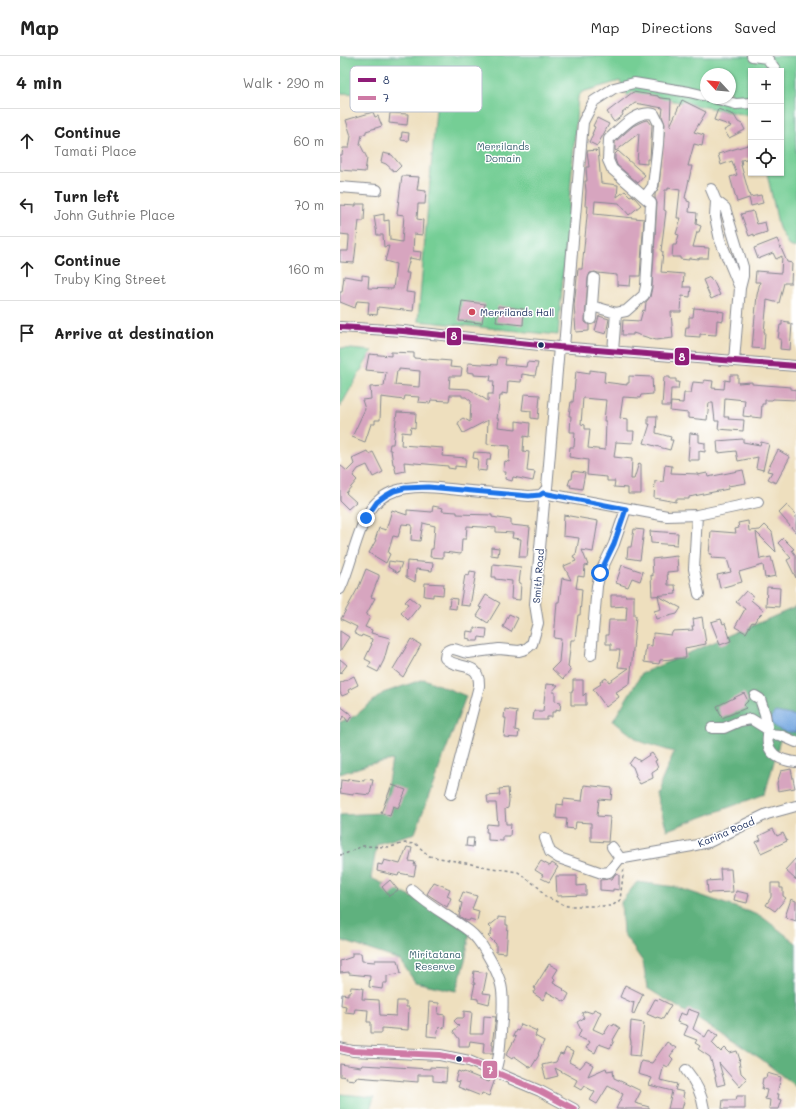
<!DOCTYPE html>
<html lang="en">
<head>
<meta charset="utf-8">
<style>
  body { margin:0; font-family:Mali,sans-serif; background:#f6f6f6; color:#222 }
  .controls { position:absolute; right:12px; top:12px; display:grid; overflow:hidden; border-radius:0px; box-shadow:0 1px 3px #0004 }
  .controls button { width:36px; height:36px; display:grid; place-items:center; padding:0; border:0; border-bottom:1px solid #e0e0e0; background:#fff; color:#222; font:20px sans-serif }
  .compass { position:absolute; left:360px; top:12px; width:36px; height:36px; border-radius:50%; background:#fff; box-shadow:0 1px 3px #0004; rotate:296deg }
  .stop { position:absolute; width:12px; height:12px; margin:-9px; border:3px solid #1a73e8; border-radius:50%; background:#fff }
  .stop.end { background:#1a73e8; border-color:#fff; box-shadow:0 1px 4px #0008 }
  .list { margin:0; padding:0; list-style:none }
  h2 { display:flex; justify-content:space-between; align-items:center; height:52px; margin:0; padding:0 16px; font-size:17px }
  h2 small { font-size:13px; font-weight:400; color:#767676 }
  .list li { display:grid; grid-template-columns:26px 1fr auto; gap:12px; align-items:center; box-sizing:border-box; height:64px; padding:0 16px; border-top:1px solid #e0e0e0 }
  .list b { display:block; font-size:15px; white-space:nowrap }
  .list p { margin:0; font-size:13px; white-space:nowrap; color:#767676 }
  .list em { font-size:13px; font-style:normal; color:#767676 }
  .icon { flex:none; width:22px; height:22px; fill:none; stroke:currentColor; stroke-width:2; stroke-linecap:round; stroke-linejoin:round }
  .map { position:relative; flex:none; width:456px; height:1053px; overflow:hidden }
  header { display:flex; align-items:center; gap:24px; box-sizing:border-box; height:56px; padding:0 20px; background:#fff; border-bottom:1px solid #e0e0e0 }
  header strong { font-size:19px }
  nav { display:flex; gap:22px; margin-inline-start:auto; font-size:14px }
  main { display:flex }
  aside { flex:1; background:#fff }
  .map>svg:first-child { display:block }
</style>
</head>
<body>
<header>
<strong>Map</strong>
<nav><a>Map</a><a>Directions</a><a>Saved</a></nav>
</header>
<main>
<aside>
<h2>4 min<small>Walk · 290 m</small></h2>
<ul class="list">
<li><svg class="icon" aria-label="ahead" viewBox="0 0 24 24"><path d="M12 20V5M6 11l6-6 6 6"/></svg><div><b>Continue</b><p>Tamati Place</p></div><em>60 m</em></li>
<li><svg class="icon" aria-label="left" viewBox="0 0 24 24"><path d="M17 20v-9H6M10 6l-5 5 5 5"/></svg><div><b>Turn left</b><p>John Guthrie Place</p></div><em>70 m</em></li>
<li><svg class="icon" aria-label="ahead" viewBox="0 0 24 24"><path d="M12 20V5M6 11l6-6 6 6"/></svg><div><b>Continue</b><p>Truby King Street</p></div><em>160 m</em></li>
<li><svg class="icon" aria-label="arrive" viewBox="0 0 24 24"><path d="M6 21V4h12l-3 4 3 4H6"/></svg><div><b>Arrive at destination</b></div></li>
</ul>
</aside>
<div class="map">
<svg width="456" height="1053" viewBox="0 0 456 1053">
  <rect width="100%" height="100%" fill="#fff"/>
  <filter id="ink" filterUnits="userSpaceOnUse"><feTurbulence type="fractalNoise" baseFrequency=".025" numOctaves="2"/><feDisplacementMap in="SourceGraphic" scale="8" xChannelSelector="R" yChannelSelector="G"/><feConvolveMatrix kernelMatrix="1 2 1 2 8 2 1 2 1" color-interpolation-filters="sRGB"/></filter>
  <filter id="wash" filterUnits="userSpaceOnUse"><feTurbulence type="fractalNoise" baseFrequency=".012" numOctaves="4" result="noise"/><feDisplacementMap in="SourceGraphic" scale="16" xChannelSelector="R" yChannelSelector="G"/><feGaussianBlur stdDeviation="0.9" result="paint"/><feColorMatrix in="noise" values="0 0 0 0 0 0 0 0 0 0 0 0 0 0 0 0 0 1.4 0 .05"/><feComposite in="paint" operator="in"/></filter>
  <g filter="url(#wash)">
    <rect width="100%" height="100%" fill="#eedfbe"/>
    <path fill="#74ce95" stroke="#487e7a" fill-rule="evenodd" d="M0 0H456V192L449 190 439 172 427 117H441V15H411V60L334 45 288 40 280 25 242 36 238 41 218 279 78 265 97 42 0 37ZM366 18H390V42H366Z
      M0 292 32 295 0 351Z
      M0 1038 34 1041 30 1053H0Z"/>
    <path fill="#5fb17e" stroke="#3d706e" d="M456 551V683L440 684 425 738 327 774 316 738 334 696 301 686 273 665 302 617Z
      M84 623 126 640 75 777 37 788 31 822 99 854 131 871 125 905 116 935 75 926 60 904 0 884V759L42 757 52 704 30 708 0 718V666L15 660 43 637Z
      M297 826 336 831 421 860 456 887V1031L420 1002 307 932 303 906 283 877 281 846Z"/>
    <path fill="#74a7e0" stroke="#486b9f" d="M435 656 456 660V676C444 677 436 674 429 664Z"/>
    <g id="blocks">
      <path fill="#d7a5bf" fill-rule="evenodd" d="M293 36 318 40V41L321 42 331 43 330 70 342 44 366 56 354 76 364 79 362 90 354 88 348 110H352L345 142 347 143V145L350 146 349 156 357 157 356 168 361 170 359 176H357L353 191 369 192 368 202H359V203L349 202V204L340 203V201H332L333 189H336L339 179 336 178 341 162H337L340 134 328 132V134H325L324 154 326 155 321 195 323 196 321 216 344 218 343 231H351L350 241 342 240 341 256H331L333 282 316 284 293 277V279H282L283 264 300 265 303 254 305 255 306 246 310 241 312 231 317 147 315 142V138L319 131 325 68 322 60 323 52 295 47 282 57 283 59 274 66 267 56Z
        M378 53 394 59 398 66 402 68 405 74 389 82 384 74 392 70 374 64Z
        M33 56 35 61 38 60 42 70 26 75V77L22 79 20 88 27 102 25 116 0 114V99H2L3 92H9L11 80 6 64Z
        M50 57 68 58 67 69 49 67Z
        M257 62 269 68 257 90 249 86 253 78H252L255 71 253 70Z
        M308 64 312 69 310 103H307V108L297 107 299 77 276 95 275 94V86L293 70 303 65Z
        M62 76 69 77 68 85 61 84Z
        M411 88V102L401 104 402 109H401L410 141 421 139 423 147 411 150 409 142 397 146 390 121 397 119 392 105 381 109 378 98Z
        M258 93 261 127 278 129 277 141 285 135 290 140 292 139 294 141 301 149 289 159 279 147 255 145 254 158 304 163 300 220H291L290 230 277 229V219L258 217 255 216 250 217 248 222 245 263V266L249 269V275L236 276 234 249 238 213H242L248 150H245L246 135 245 125H247L246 111H249L247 95 256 94 255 96Z
        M278 95 305 119 298 127 277 109 275 103V98Z
        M43 97 52 99 61 110 55 116 46 108 41 106Z
        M62 120 79 121 77 134 86 135 85 148H78L77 163 83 164 82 179 74 178 73 195 81 196 80 204 70 202 66 217H69L66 236 75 237 73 255 38 251 37 259 28 258 29 246 17 245 15 252 0 246V236H2L4 220 22 223V219L29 220 28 232 53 233 56 208 45 205 49 190 44 191 43 179H37L34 160 44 158V165L49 164 50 184 62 186 64 159 57 158Z
        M16 148H25L24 165H19L14 207 0 206V195H8L9 183V179L0 178V149L16 150Z
        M413 155 417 168 425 166 427 176 414 180V178L409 180 401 158Z
        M437 183 447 206 452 207 451 227H444L439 247 427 244 424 276H425L424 293 412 292 417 239 420 226H415L416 215 441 217 442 200 436 203 433 197 418 203 414 192Z
        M370 221 372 225 373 224 380 239 371 243 363 224Z
        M122 245 145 248 142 267 119 265Z
        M158 250 184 253 183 269 156 266Z
        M354 252 378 254V255L384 256 383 265 377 264 376 279 360 278V281L345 280 346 271H349V261H353Z
        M259 260 269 263 266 278 255 275Z
        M442 265 449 266V268H452L450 294 440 293 441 283H438L440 269H442Z
        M51 296 74 297V302L111 305 110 311 122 312 121 320H110L109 332 129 333 148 345V338H153L154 325H150L151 320 134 319V317L127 316 128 307 157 309 158 301 166 302 165 309 186 311 187 306 198 307 195 320 182 318 181 326 168 325 167 338 162 337V340H160L157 363H159L158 371 176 373V365L190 367 189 381 184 380 183 395 189 396 187 415 195 416 193 425 173 421 172 425 165 423 166 416H163L165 405 169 406 170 390 147 388 148 364 123 377 118 368 120 364 123 362 130 366 131 345 126 341H122V339H110L109 345 91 344 90 347 78 346 79 341 65 340 64 344 41 341 40 364H35V368H31L25 386 12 381 25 353 22 344 31 343 30 331 44 330 46 316 26 314 29 298 51 300ZM59 313 80 315 79 331 55 329 57 315H59Z
        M250 314 265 316 264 326 287 329V327H289V320L312 321 313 338 301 339 300 342 283 341 280 362 288 363V375H294L293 387 276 386 274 401 292 403 291 423H294L299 407 301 408V438H288V432L274 431 275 425H267V421L247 419 248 404 229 401 230 391H234L235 376H230L231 360H229L231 346H233L236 315 250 317ZM243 342 266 344 264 365H266L265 394 248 392 250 373H245V369L241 368Z
        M390 319H398V327L412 326V328L451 331V333L456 334V344L433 343 432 344H425V348H422L421 362 403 360 405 344 385 342 384 361H389L388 363 404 364 403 375 378 373 379 365H375L373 347H369L367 364 348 362V357L330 355 331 346 343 347 344 337H351L353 326 364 327V324L373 325 372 332 384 333 385 324 390 325Z
        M324 321H330V323H336V326H339L338 333H331L330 350H322Z
        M184 338 200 339 198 363 191 362V355L182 354Z
        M57 356 76 357 75 372 71 371 70 377 62 376 61 389 103 392 102 400 126 402 125 411 115 410V413L108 412V410L64 406 65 415 56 417 54 408H53L51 394H49L50 388H53Z
        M308 360H317L316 377 331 381 330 384H333L330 394 304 387 310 368H308Z
        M350 377 359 378V386L365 387V396L359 395V404H348Z
        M403 383V386L420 389 421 386 429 388 423 414 416 412 418 401 398 405 396 395 378 397 377 385Z
        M438 394 450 401 436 427 428 423 432 416 427 415Z
        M27 395 29 398 33 396 43 416 33 421 27 409 18 413 13 420 17 424 6 437 16 446 8 453 0 445V409L7 415 14 408 12 402Z
        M134 396 151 397 150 404H147L146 415 137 414 138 403 133 402Z
        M325 409 332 410 331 417 358 418V419L367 417 368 421 403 414 406 427 388 430V433L349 441V443H336V446L314 442 315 425 323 426Z
        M233 415 245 417 242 433 230 431 231 429H228L230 423H232Z
        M447 449 456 459V477L439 457Z
        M93 450 103 452 102 455 117 456V458L152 459V461L171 464V469L190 471 187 501H179L181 483 172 482 173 477 156 476V472L127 470 126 483H122L121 498 103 496V502L90 501 91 493H93L95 470 83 467 80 485 71 484 72 469 62 468 58 481 53 480 48 497 50 498 46 507 29 497 36 484H35L39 472 46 474 52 454 67 459V454L92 456Z
        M224 459 258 465 253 496 242 494 248 509 245 510 244 521 238 520 236 532 242 533 240 559H238L235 584H231L228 611 230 613V615L223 623 212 613 219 606 221 583 214 582 217 546H219L222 522 231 524 224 510 236 505 233 500 236 498 239 482 223 480Z
        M408 465 409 475 420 474 425 469 432 476 436 496 416 476 420 503 431 501 436 520 425 522 423 509 399 516 402 526 380 532 377 519 391 516 387 503 371 502 372 498H369L371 475 396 477 395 473 399 472 398 467Z
        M294 473 304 474 300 504 287 502 288 491H291Z
        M310 475 338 477 337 489 311 487Z
        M443 482 454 493 452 494 456 500V522L447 504 451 502 438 487Z
        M151 491 159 492 158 500 151 499Z
        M337 500 338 515 327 516 328 529H335L336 538 312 540 311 519 313 520 312 503Z
        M49 505 62 507 58 517 48 511Z
        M67 505 93 507 92 515 76 513 75 526 66 521Z
        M153 508 181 511 179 527H181L180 544 171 543 172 525 155 523V521H152Z
        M282 509 303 516 300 525 292 522 288 531 276 527Z
        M26 513 39 519V521L31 541 35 542 26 559 30 561 25 571 32 574 31 577 50 582 44 604 38 616 28 611 31 606 25 603 32 588H31L32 583 22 579 21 581 14 577 17 571 1 563 18 532V533Z
        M130 515 136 516 130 550 120 549 125 519 129 520Z
        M85 527 104 528 103 539 93 538V541L84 540Z
        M427 531 440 532 439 551 426 550Z
        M406 535 414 541 411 544 424 555 417 562 414 567 412 566 406 577 395 571 405 553 396 546Z
        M146 539 160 547 148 567 137 560 142 552 139 551Z
        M271 539H286L285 540H294V560H296L290 627 276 636 279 641 266 651 253 633 261 628 260 626 266 622 269 626 289 612 278 611 280 594H271V588H266V579H268L269 564H286L287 550 271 551Z
        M318 540 341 552 337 558 316 563 314 555 321 553Z
        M70 541 80 549 68 564 61 557 68 548 65 546Z
        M110 542 117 543 116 553 109 552Z
        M169 558 178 562 171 576 163 571Z
        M362 561 366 588 345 592 346 602 320 604 319 608 304 606 306 589 312 590 313 577 331 579 333 575 353 574 352 570H354L353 563Z
        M381 563 383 568 385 567 391 585 380 589 371 566Z
        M134 572 147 573 146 582 139 581 138 585H130V583L126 582 127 575 134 576Z
        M0 575 9 581 0 595Z
        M71 583 81 589 63 621 53 613Z
        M0 603 7 609 0 618Z
        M14 620 18 629 8 634 9 637 2 640 0 636V627Z
        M233 624H243V640L246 637V649H231V635H233Z
        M206 628 218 629 212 636H215V645L221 646 220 654 216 653V656H212V661H207V664H193L194 655H203Z
        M404 637 408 645 404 649 406 652 382 662 377 650Z
        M0 650 12 659 8 666 4 660 0 665Z
        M165 653 177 655 175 674 179 675 178 682 164 681 166 662H164Z
        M312 697 317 704 315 705 318 712 312 716 313 722 300 728 295 720 296 719 293 711 289 708 294 701 300 705Z
        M451 713 455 732 438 735 437 727 441 715Z
        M8 723 24 725V723L33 724 30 739 13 737V739L0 737 1 724 8 725Z
        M52 729 66 734 58 752 53 750 50 760 41 757Z
        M244 729 272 732 271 744 259 743 257 760 270 761 268 786 251 785V767L236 766 235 773 226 772 227 763 216 762 217 748 223 749 224 743 242 745Z
        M168 732 169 745 168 752 165 753 166 768H171L170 780H163V785L148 784V776H146L147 768 158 769 156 747H148L147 740 160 739 159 733Z
        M433 773 437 780 443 777 447 785 421 797 416 786 421 784 419 780Z
        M127 782H134L133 791 126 790Z
        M67 791 72 792 69 805 75 806 74 809H76L74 820 59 817 58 820 37 815 38 808 42 809 44 804 60 808Z
        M456 802V824L445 814Z
        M201 805 210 810 212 807 218 811 209 826 201 822 203 819 195 814Z
        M380 813H391L393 836 368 837 367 825 381 824Z
        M275 818 279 819V834L273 833V835L260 834V824L272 823Z
        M216 820H237V830L246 829V839L217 840Z
        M50 824 58 834 49 840 42 831Z
        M94 826 110 833 107 840 111 842 107 851 87 838Z
        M431 827H440V832H443V840L446 842 435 855 426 849 431 841Z
        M396 835 409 838 407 847 394 844Z
        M123 836 137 840 132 853 139 855 137 865 130 863 129 865 125 864 119 860 122 847 119 846Z
        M451 843 456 845V865L445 861Z
        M158 861 166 862V869H168L166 897 156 896V888L148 880 151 878 152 873 149 870 158 863Z
        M12 897H21L22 905 35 906V904H58L61 917 47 920V927H43L42 933 29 931 30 920 9 918V916L0 917V905L12 901Z
        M209 908 218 913 213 921 215 923 213 927 224 933 223 934 229 938 225 946 207 936 203 944 193 937 196 933 194 932Z
        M134 915 147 917 143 937 151 938 149 948 138 945V943L132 942 135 927H133L134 922H133Z
        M285 929 303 938 294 958 292 957 294 946 293 947 280 941Z
        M11 931 23 932 22 943 39 944 40 959 56 960 57 945H66V951H69L68 974 42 972V977H31V966H27L28 954 15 953 14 957 5 956 6 950 1 949 2 938 8 939V936H10Z
        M315 943 318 944 319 943 331 949 323 963 317 961 316 962 307 958Z
        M89 946 99 947 98 958 105 959 104 972 99 971 97 981 87 980Z
        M254 953 261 956 253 973 264 978 270 968 273 970 274 968 280 972 273 984 274 985 270 992 259 988 255 997 246 992 250 986 238 981 241 974 237 966 244 962 242 957 246 955 252 957Z
        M348 953 359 957 353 973 365 981 369 974 378 979 372 987 381 996 385 992 390 997 397 995 400 1004 399 1005 401 1017 407 1023 400 1031 379 1007 385 1028 377 1030 375 1021H376L370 1001 358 993 360 990 355 987 357 984 344 979 348 970 337 966 340 957 346 959Z
        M124 955 132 956 130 978H143L144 960 156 961 152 988H153V997H143L144 987 130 985 129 990H119V983L113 975 119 970 114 965 117 962H124Z
        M291 965 304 967 300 1000 290 999 291 986 290 981Z
        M181 968 197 975 195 980 204 985 198 998 199 999 191 1012 174 1000 172 1003 166 999 176 981 173 980 176 974 178 975Z
        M327 986 336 992 330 1000 333 1003 328 1011 324 1009 320 1024 337 1028 335 1034 344 1036 343 1041 345 1042 342 1053H328L332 1035 309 1029 312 1022 298 1018 301 1005 312 1007Z
        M226 992 233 996 229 1006 240 1012 246 1005 253 1009 248 1020 266 1012 267 1015 273 1014 274 1022 301 1035 295 1047 309 1051V1053H276L283 1038 268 1030 257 1048 250 1044 255 1036 244 1030 241 1034 234 1030 237 1024 215 1012 218 1020 206 1023 202 1009 216 1006 220 998 223 999Z
        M0 1008 21 1011 22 1009 90 1013V1011L107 1012 106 1026 93 1025V1019H78V1026L16 1021 15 1024 6 1023 7 1021 0 1020Z
        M118 1015 123 1017 124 1016 149 1026 152 1022 155 1023 149 1040 142 1037 141 1040 118 1031 120 1026 115 1025Z
        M427 1017 441 1021 437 1038H439L438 1043 442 1044 439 1053H429L430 1044 425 1043 427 1034 422 1033 423 1029 422 1028 423 1022H426Z
        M397 1040H405V1053H382L383 1044H396Z"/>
    </g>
  </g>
  <g filter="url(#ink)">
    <use href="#blocks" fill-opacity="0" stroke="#84878e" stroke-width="1"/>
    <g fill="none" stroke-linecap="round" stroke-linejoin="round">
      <defs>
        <path id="minor" d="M412 0 427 2 435 13V15
          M374 42 396 48 411 47
          M0 131 37 134
          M371 133 376 145 385 152 403 211V220L400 232 394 305
          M376 145 375 161 380 184 400 232
          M252 250 276 257
          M251 263 254 222
          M0 271 63 275 219 291 456 310
          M224 291 243 66 254 45 274 32 294 27 349 36 366 40
          M273 295 276 257 286 255 304 239 306 230 311 147 272 113 268 104 269 83C280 73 297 53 314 58L319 68 318 88 313 130 305 141
          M357 459 354 513 359 538
          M0 533C12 508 15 479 29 456 35 446 45 438 55 435 75 428 98 432 119 434 142 436 166 438 189 440L200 439 203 437 327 460 357 459 418 446
          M251 599 257 530 260 517 274 488 286 453
          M415 640 420 643 425 658 428 676
          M372 672H384L400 665 411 663 427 673
          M456 686 440 679 428 678C428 681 427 686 428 688 431 701 445 705 456 706
          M111 738 139 630C140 603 117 615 105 602L106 596C113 589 119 596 128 597L159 593 179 595 186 593 192 588 198 567 195 548 204 447 203 437 207 432 219 291
          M205 782 210 796 219 802 262 817 269 816 280 802
          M272 791 280 802H284L352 790 369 786 427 758 456 750
          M72 834C90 851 109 860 129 875 137 881 142 889 147 898 163 925 164 934 162 964 160 981 161 1000 155 1015
          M0 992 13 995 100 999 129 1005 200 1035 234 1053
          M346 1014C356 1026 362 1038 364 1053"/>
      </defs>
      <use href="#minor" stroke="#84878e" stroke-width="12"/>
      <path stroke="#84878e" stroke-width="1.5" stroke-dasharray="3 3" stroke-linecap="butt" d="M0 799 5 798 22 790 50 791 65 787 76 788 89 800 152 812 178 816 198 831 206 841 227 850H272L280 844 284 811"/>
      <use href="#minor" stroke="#fff" stroke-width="10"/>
      <defs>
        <path id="bus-1" d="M0 271 63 275 219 291 456 310"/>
        <path id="bus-2" d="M0 992 13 995 100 999 129 1005 200 1035 234 1053"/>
      </defs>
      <use href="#bus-1" stroke="#fff" stroke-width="9"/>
      <use href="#bus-2" stroke="#fff" stroke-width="9"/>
      <use href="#bus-1" stroke="#8f1d78" stroke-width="6"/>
      <use href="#bus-2" stroke="#ce7aa5" stroke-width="6"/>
    </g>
  </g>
  <g fill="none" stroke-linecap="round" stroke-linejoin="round" filter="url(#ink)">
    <path stroke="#1a73e8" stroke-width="5" d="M26 462 37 446 45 440 54 435 65 432 88 431 189 440 200 439 203 437 286 453 274 488 260 517"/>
  </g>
  <circle fill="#d1495b" stroke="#fff" stroke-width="1.5" cx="132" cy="256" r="4"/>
  <g fill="#1b2f5e" stroke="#fff" stroke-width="1.5">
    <circle cx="201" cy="289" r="3.5"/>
    <circle cx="119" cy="1003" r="3.5"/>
  </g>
  <g text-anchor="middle" stroke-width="3" stroke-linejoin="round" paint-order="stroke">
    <g font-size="10" fill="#365f6e" stroke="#fff">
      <text x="163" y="94">Merrilands<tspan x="163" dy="12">Domain</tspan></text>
      <text x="95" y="902">Miritatana<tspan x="95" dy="12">Reserve</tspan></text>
    </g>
    <g font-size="10" fill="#1b2f5e" stroke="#fff" text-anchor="start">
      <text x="140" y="260">Merrilands Hall</text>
    </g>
    <g font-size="10" fill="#1b2f5e" stroke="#fff">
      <text transform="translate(198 520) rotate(-86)" y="4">Smith Road</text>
      <text transform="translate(386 776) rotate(-23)" y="4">Karina Road</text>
    </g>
  </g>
  <rect x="10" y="10" width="132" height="46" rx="6" fill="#fff" stroke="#bbc1cf" stroke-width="1"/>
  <rect x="18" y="22" width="18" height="4" fill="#8f1d78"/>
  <rect x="18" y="40" width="18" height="4" fill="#ce7aa5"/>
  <g font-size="11" fill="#1b2f5e">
    <text x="43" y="28">8</text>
    <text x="43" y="46">7</text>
  </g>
  <g stroke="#fff" stroke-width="1.5">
    <rect x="106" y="271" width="16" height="19" rx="4" fill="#8f1d78"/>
    <rect x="334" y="291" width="16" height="19" rx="4" fill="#8f1d78"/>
    <rect x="142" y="1004" width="16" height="19" rx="4" fill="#ce7aa5"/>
  </g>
  <g font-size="11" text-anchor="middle" font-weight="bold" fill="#fff">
    <text x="114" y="284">8</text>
    <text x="342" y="305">8</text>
    <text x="150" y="1018">7</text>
  </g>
</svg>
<div class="controls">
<button>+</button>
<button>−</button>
<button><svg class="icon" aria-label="locate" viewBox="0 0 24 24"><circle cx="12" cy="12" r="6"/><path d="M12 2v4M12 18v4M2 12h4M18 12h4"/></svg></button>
</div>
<svg class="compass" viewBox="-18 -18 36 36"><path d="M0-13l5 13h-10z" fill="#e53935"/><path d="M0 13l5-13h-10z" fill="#767676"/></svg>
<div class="stop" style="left:260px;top:517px"></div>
<div class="stop end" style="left:26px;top:462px"></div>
</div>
</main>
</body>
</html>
